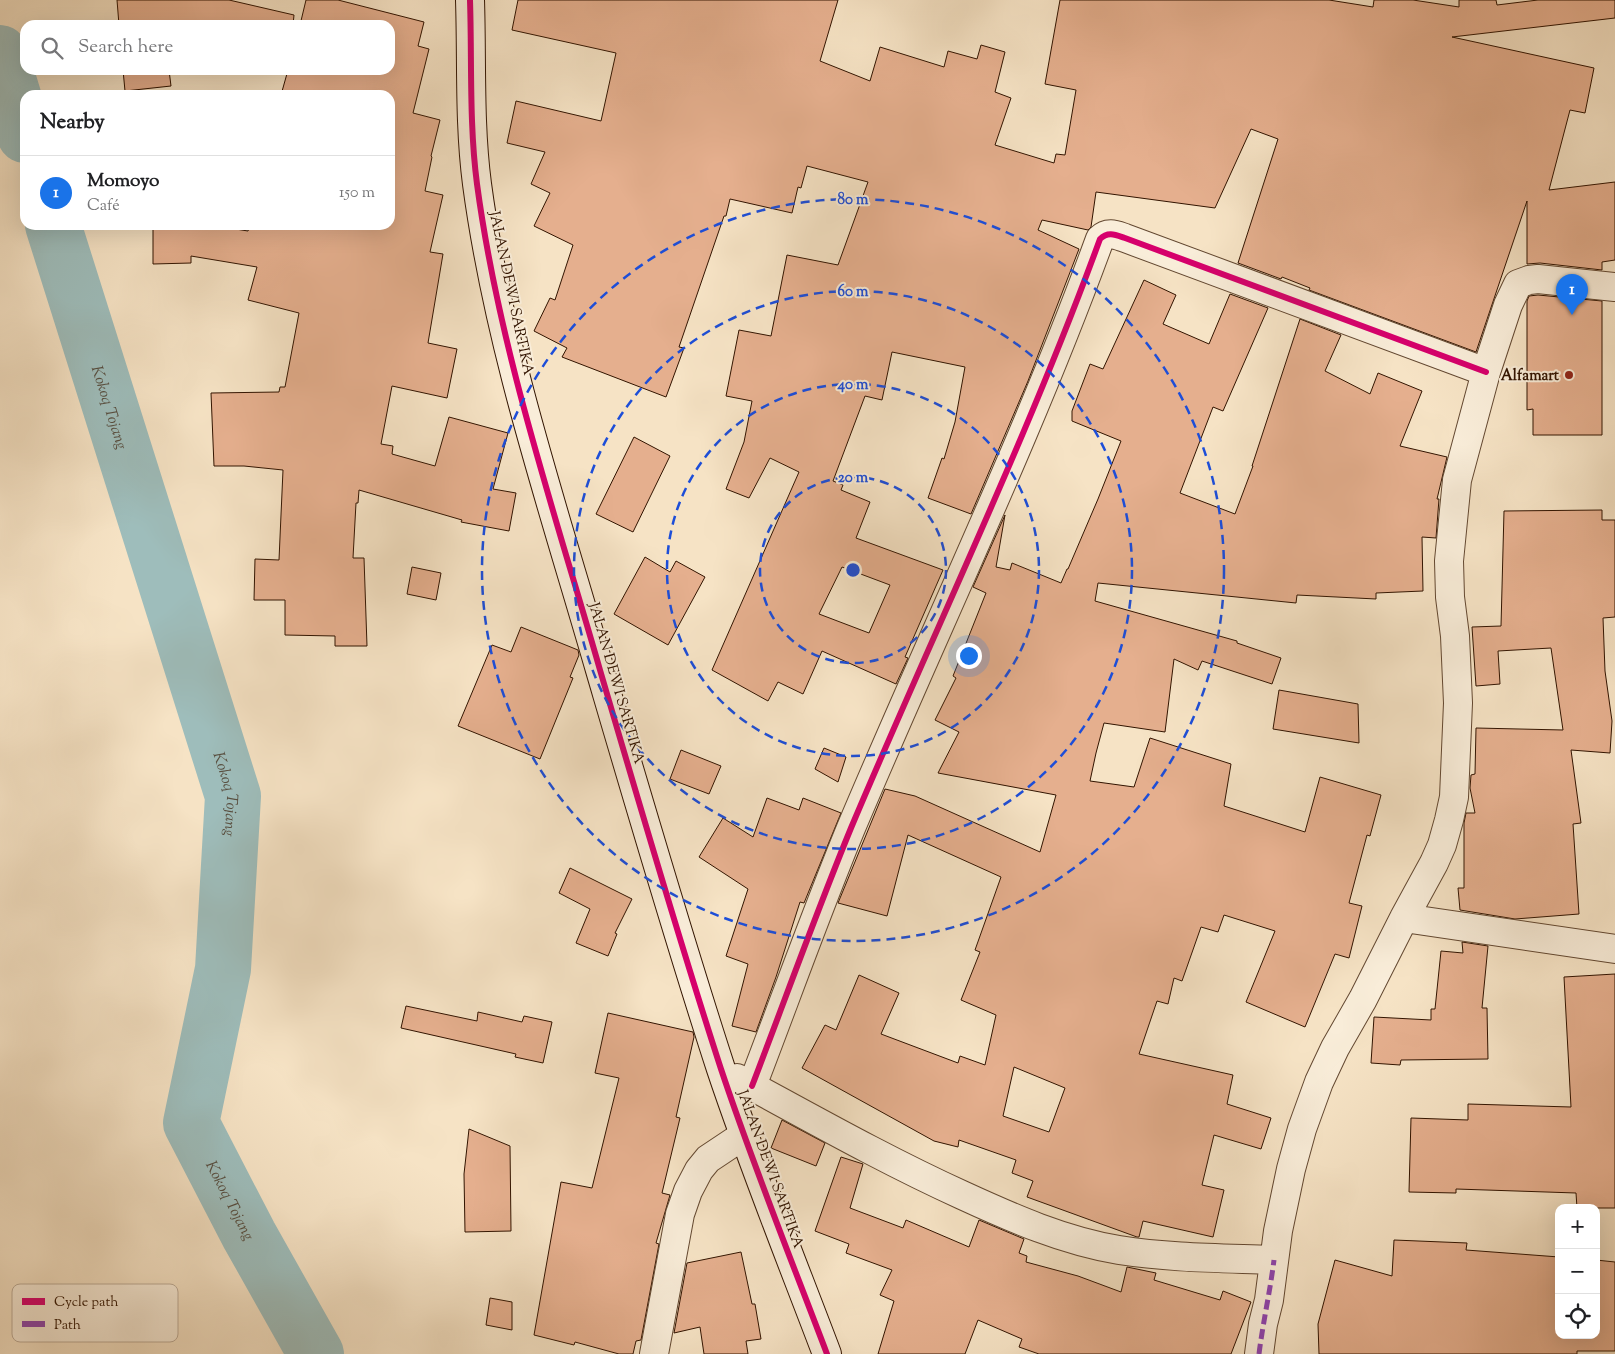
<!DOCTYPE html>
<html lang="en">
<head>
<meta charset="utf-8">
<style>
  body { margin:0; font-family:"Sorts Mill Goudy",serif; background:#f6f6f6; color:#202124 }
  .controls { position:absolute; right:15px; bottom:15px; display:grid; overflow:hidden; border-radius:10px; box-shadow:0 5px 20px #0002 }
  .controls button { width:45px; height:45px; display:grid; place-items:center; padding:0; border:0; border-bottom:1px solid #e0e0e0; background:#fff; color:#202124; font:25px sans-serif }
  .you { position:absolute; left:968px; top:655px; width:18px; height:18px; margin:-12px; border:4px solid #fff; border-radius:50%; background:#1a73e8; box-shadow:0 0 0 8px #1a73e833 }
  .badge { display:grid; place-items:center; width:32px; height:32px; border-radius:50%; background:#1a73e8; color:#fff; font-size:16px; font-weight:700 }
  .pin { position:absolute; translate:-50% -41px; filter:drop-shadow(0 1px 2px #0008) }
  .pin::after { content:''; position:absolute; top:26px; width:18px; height:15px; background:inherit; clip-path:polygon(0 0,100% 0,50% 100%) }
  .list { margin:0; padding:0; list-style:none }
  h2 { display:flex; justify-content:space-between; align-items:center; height:65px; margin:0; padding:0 20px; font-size:21px }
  h2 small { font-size:16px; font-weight:400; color:#757577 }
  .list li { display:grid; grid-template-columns:32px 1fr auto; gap:15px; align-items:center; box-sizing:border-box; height:75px; padding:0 20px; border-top:1px solid #e0e0e0 }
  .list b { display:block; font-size:19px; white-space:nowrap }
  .list p { margin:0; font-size:16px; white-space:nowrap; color:#757577 }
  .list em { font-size:16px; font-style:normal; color:#757577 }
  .icon { flex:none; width:28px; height:28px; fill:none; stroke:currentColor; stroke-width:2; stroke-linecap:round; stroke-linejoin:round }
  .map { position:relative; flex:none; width:1615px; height:1354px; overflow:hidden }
  .search { position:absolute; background:#fff; box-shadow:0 5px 20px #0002; left:20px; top:20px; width:375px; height:55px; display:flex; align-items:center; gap:12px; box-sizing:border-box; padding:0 18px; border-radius:15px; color:#757577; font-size:19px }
  .panel { position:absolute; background:#fff; box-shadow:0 5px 20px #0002; left:20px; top:90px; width:375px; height:140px; border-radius:15px }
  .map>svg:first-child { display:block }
</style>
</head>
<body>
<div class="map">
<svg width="1615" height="1354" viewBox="0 0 1615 1354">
  <rect width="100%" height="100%" fill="#f6e3c5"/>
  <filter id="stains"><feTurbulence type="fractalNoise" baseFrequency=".004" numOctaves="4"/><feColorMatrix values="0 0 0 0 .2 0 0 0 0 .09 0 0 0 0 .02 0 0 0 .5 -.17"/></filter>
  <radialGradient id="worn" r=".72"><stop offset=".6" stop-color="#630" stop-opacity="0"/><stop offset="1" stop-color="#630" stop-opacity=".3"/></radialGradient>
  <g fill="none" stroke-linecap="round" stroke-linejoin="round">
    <g stroke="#9ebdbb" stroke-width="56">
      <path d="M0 53 25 135"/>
      <path id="s1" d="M53 225 233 796 223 969 191 1123 249 1235 316 1354"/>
    </g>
  </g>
  <path fill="#e5af8e" stroke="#321400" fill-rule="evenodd" d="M117 0H229L294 15 293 25H119Z
    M306 0H338L424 22 418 46 429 49 413 113 440 120 431 156 432 157 425 191 443 195 430 252 443 254 428 343 457 349 447 398 392 386 381 444 393 446 392 454 435 466 449 417 508 433 493 489 516 493 509 531 461 522 462 520 359 490 358 503H356L353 558H364L367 646H335V636L285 635V600H254L255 559 279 560 283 470 244 466H214L211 393 279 392 280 387H285L299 313 248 300 257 267 191 256V263L153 264V225H211L248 231 250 225H390V95H281L288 70H390V25H300Z
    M518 0H838L820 61 870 81 880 47 944 67 948 51 977 59 981 45 1005 52 995 92 1011 98 995 145 1054 163 1056 154 1065 155 1076 90 1045 84 1060 0H1329L1373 7 1374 0H1413L1459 7V0H1496L1497 5 1538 0H1615V18L1452 37 1594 68 1585 113 1570 110 1549 190 1615 182V260L1602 262V270L1540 263 1527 264V201L1476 352 1309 290 1310 288 1282 277 1281 279 1238 263 1278 139 1251 129 1215 208 1096 192 1091 227 1088 230 1042 220 1038 230 1079 249 1028 381 971 514 928 498 942 458 944 459 955 422 965 367 892 352 882 400 865 396 833 481 843 485 841 490 870 502 856 538 943 570 905 657 908 658 896 684 822 651 803 694 778 682 768 701 712 670 799 472 770 458 749 498 726 489 744 442 752 401 726 396 739 330 771 336 787 255 838 265 868 182 807 166 801 188 798 187 792 213 730 199 726 216H724L679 347 684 348 666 397 562 357 567 348 534 331 550 298 555 300 573 245 534 226 550 193 531 184 545 152 507 143 516 101 601 121 616 53 512 30ZM842 567 890 585 869 633 819 614Z
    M123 70H169L171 86 125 91Z
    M1144 280 1176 295 1163 324 1209 344 1230 294 1268 308 1223 411 1213 407 1180 493 1235 514 1253 466H1252L1300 319 1341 335 1325 371 1370 394 1378 373 1422 391 1400 446 1447 457 1437 499H1439L1436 538 1422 537 1423 591 1376 593V599L1297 595 1296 603 1098 583 1095 601 1237 641V643L1281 658 1272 684 1202 661 1198 670 1174 659 1165 732 1104 723 1096 753 1090 781 1134 787 1150 738 1231 764 1224 806 1305 832 1320 777 1381 795 1370 836 1367 835 1349 903 1362 906 1349 958 1335 954 1305 1027 1246 1002 1275 931 1224 915 1218 932 1201 927 1182 981 1174 978 1168 1004 1157 1001 1139 1054 1233 1075 1227 1104 1271 1118 1261 1149 1214 1135 1202 1185 1224 1190 1213 1237 1143 1221 1139 1237H1137L1027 1197 1033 1181 1012 1173 1016 1160 959 1140 958 1147 934 1141 802 1068 825 1025 836 1030 859 975 899 993 881 1034 958 1063 960 1056 985 1065 996 1015 961 1000 980 952 975 950 1001 877 908 835 887 916 838 903 885 789 915 796 1040 852 1056 795 938 773 959 732 935 720 956 678 953 676 986 593 973 587 1005 515 996 567 1010 570 1012 563 1061 583 1067 569H1068L1098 499 1121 441 1072 421V411L1090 364 1103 369ZM1014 1067 1065 1088 1049 1132 1003 1116Z
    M1538 295 1602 301V435H1533V409L1527 410V301L1529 296Z
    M634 437 670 456 633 532 596 514Z
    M1602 510V520H1615V617L1603 618 1605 671 1612 721 1610 753 1571 750 1581 823 1573 824 1579 914 1515 919 1460 910 1458 888H1464V823L1466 813H1475L1470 788 1471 775 1475 774 1476 728 1563 730 1551 648 1498 651 1500 684 1476 686 1472 627 1501 626 1504 511Z
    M645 557 670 572 676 561 705 577 668 645 614 614Z
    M412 567 441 573 436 600 407 594Z
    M521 627 578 650 579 655 570 677 573 678 540 759 458 726 492 645 511 652Z
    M1279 690 1358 704 1359 743 1273 729Z
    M824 748 846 757 838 782 815 769Z
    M681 750 721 766 709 794 670 779Z
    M767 798 799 810 803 798 841 813 804 903 800 902 776 977 756 1032 732 1026 748 964 726 956 748 889 699 857 723 818 753 837Z
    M570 868 632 899 615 933 617 934 608 956 576 943 590 909 559 893Z
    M1462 942 1488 946 1482 1008H1487L1488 1059 1401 1060 1400 1065 1371 1063 1374 1017 1431 1020V1009H1435L1441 951 1463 953Z
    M1615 974V1208H1577L1576 1193 1456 1189V1193L1409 1192 1411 1118 1468 1120V1104L1571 1107 1564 977Z
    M406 1006 477 1021 478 1012 522 1022 524 1016 552 1022 543 1063 515 1057 516 1054 401 1028Z
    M608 1013 693 1032 694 1037 676 1117 680 1118 662 1193 670 1195 656 1243 659 1244 641 1340 636 1341 633 1354H619L575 1342 574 1345 534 1335 561 1182 592 1188 619 1078 595 1073Z
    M782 1120 825 1143 816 1166 771 1148Z
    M469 1129 510 1146 511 1231 465 1232 464 1174Z
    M841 1157 863 1164 850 1208 903 1228 906 1220 969 1247 979 1220 1024 1239 1019 1253 1027 1256 1026 1262 1078 1276 1121 1292 1127 1267 1156 1273 1154 1280 1220 1300 1223 1291 1251 1302 1231 1354H1039L1019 1347 1022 1339 978 1320 965 1354H878L894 1301 880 1295 892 1270 846 1253 849 1244 815 1231Z
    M1394 1240 1467 1243 1466 1250 1559 1257V1335H1596V1260L1615 1262V1351H1577V1354H1319L1318 1324 1335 1260 1392 1276Z
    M741 1252 752 1304H755L761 1339 746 1341 748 1354H704L700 1327 674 1333 687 1263Z
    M490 1298 512 1302V1330L486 1325Z"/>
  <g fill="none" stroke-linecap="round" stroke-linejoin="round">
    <defs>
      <path id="street" d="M1404 918 1615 949
        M737 1078C811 1118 885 1160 962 1195 1012 1218 1064 1241 1119 1250 1170 1258 1222 1258 1274 1260
        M752 1086C785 1000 816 913 851 828 934 631 1027 439 1100 239 1108 231 1116 235 1125 238L1486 372
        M654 1354 680 1214 688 1191 699 1170 708 1159 744 1135
        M1259 1354 1263 1324 1269 1300 1278 1231 1291 1169 1302 1129 1319 1082 1335 1048 1363 999 1404 918 1434 863 1442 845 1449 820 1454 797 1458 703 1455 636 1450 597 1449 561 1457 480 1486 372 1508 305 1518 284 1529 280 1538 279 1615 287"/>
      <path id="secondary" d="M470 0C472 61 469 123 477 184 499 349 554 510 600 670 639 803 678 937 721 1069 753 1165 791 1259 827 1354"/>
    </defs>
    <use href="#street" stroke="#634831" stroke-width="30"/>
    <use href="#secondary" stroke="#321400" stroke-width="30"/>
    <use href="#street" stroke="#f9edd9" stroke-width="28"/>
    <use href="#secondary" stroke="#f9edd9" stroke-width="28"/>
    <path stroke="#8e44ad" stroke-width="5" stroke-dasharray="10 5" stroke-linecap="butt" d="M1259 1354C1263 1322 1270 1292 1274 1260"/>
    <defs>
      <path id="cycleway" d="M470 0C472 61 469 123 477 184 499 349 554 510 600 670 639 803 678 937 721 1069 753 1165 791 1259 827 1354
        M752 1086C785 1000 816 913 851 828 934 631 1027 439 1100 239 1108 231 1116 235 1125 238L1486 372"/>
    </defs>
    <use href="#cycleway" stroke="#f9edd9" stroke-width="9"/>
    <use href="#cycleway" stroke="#d6006c" stroke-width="6"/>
  </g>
  <g fill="none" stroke="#1d4ed8" stroke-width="2.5" stroke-dasharray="9 6">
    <circle cx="853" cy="570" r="93"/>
    <circle cx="853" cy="570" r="186"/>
    <circle cx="853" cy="570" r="279"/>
    <circle cx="853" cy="570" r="371"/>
  </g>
  <circle fill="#8f2418" stroke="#f9edd9" stroke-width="2" cx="1569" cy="375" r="5"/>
  <g text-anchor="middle" stroke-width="4" stroke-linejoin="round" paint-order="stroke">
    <g font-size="15" fill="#321400" stroke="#f9edd9">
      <text transform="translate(512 293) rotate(78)" y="5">JALAN DEWI SARTIKA</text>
      <text transform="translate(617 683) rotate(74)" y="5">JALAN DEWI SARTIKA</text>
      <text transform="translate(771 1169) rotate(70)" y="5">JALAN DEWI SARTIKA</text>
    </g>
    <g font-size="15" font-weight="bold" fill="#321400" stroke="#f9edd9" text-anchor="end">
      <text x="1559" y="380">Alfamart</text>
    </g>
    <g font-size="16" font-style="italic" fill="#584f41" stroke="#f9edd9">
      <text dy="6" stroke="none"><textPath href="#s1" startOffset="191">Kokoq Tojang</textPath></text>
      <text dy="6" stroke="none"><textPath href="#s1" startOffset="596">Kokoq Tojang</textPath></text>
      <text dy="6" stroke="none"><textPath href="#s1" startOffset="1016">Kokoq Tojang</textPath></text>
    </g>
  </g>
  <rect x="12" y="1284" width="166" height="58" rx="8" fill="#f9edd9" stroke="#bdac98" stroke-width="1"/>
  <rect x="22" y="1298" width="23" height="7" fill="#d6006c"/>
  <rect x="22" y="1321" width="23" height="6" fill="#8e44ad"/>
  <g font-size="14" fill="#321400">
    <text x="54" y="1306">Cycle path</text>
    <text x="54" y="1329">Path</text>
  </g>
  <circle cx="853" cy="570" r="8" fill="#1d4ed8" stroke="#f9edd9" stroke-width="2.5"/>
  <g font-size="15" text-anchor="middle" font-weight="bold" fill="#1d4ed8" stroke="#f9edd9" stroke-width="4" stroke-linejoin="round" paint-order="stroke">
    <text x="853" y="204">80 m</text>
    <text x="853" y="296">60 m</text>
    <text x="853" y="389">40 m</text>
    <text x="853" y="482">20 m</text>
  </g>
  <rect width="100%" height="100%" filter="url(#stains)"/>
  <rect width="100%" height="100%" fill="url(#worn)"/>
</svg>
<div class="controls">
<button>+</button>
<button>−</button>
<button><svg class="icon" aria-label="locate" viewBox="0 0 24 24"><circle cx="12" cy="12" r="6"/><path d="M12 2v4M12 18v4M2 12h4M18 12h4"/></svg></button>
</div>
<div class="you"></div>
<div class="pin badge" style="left:1572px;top:315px">1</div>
<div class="search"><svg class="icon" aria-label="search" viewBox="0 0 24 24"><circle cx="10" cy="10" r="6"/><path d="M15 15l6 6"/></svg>Search here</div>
<section class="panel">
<h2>Nearby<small></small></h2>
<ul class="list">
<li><span class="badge">1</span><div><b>Momoyo</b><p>Café</p></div><em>150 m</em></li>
</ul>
</section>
</div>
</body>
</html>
